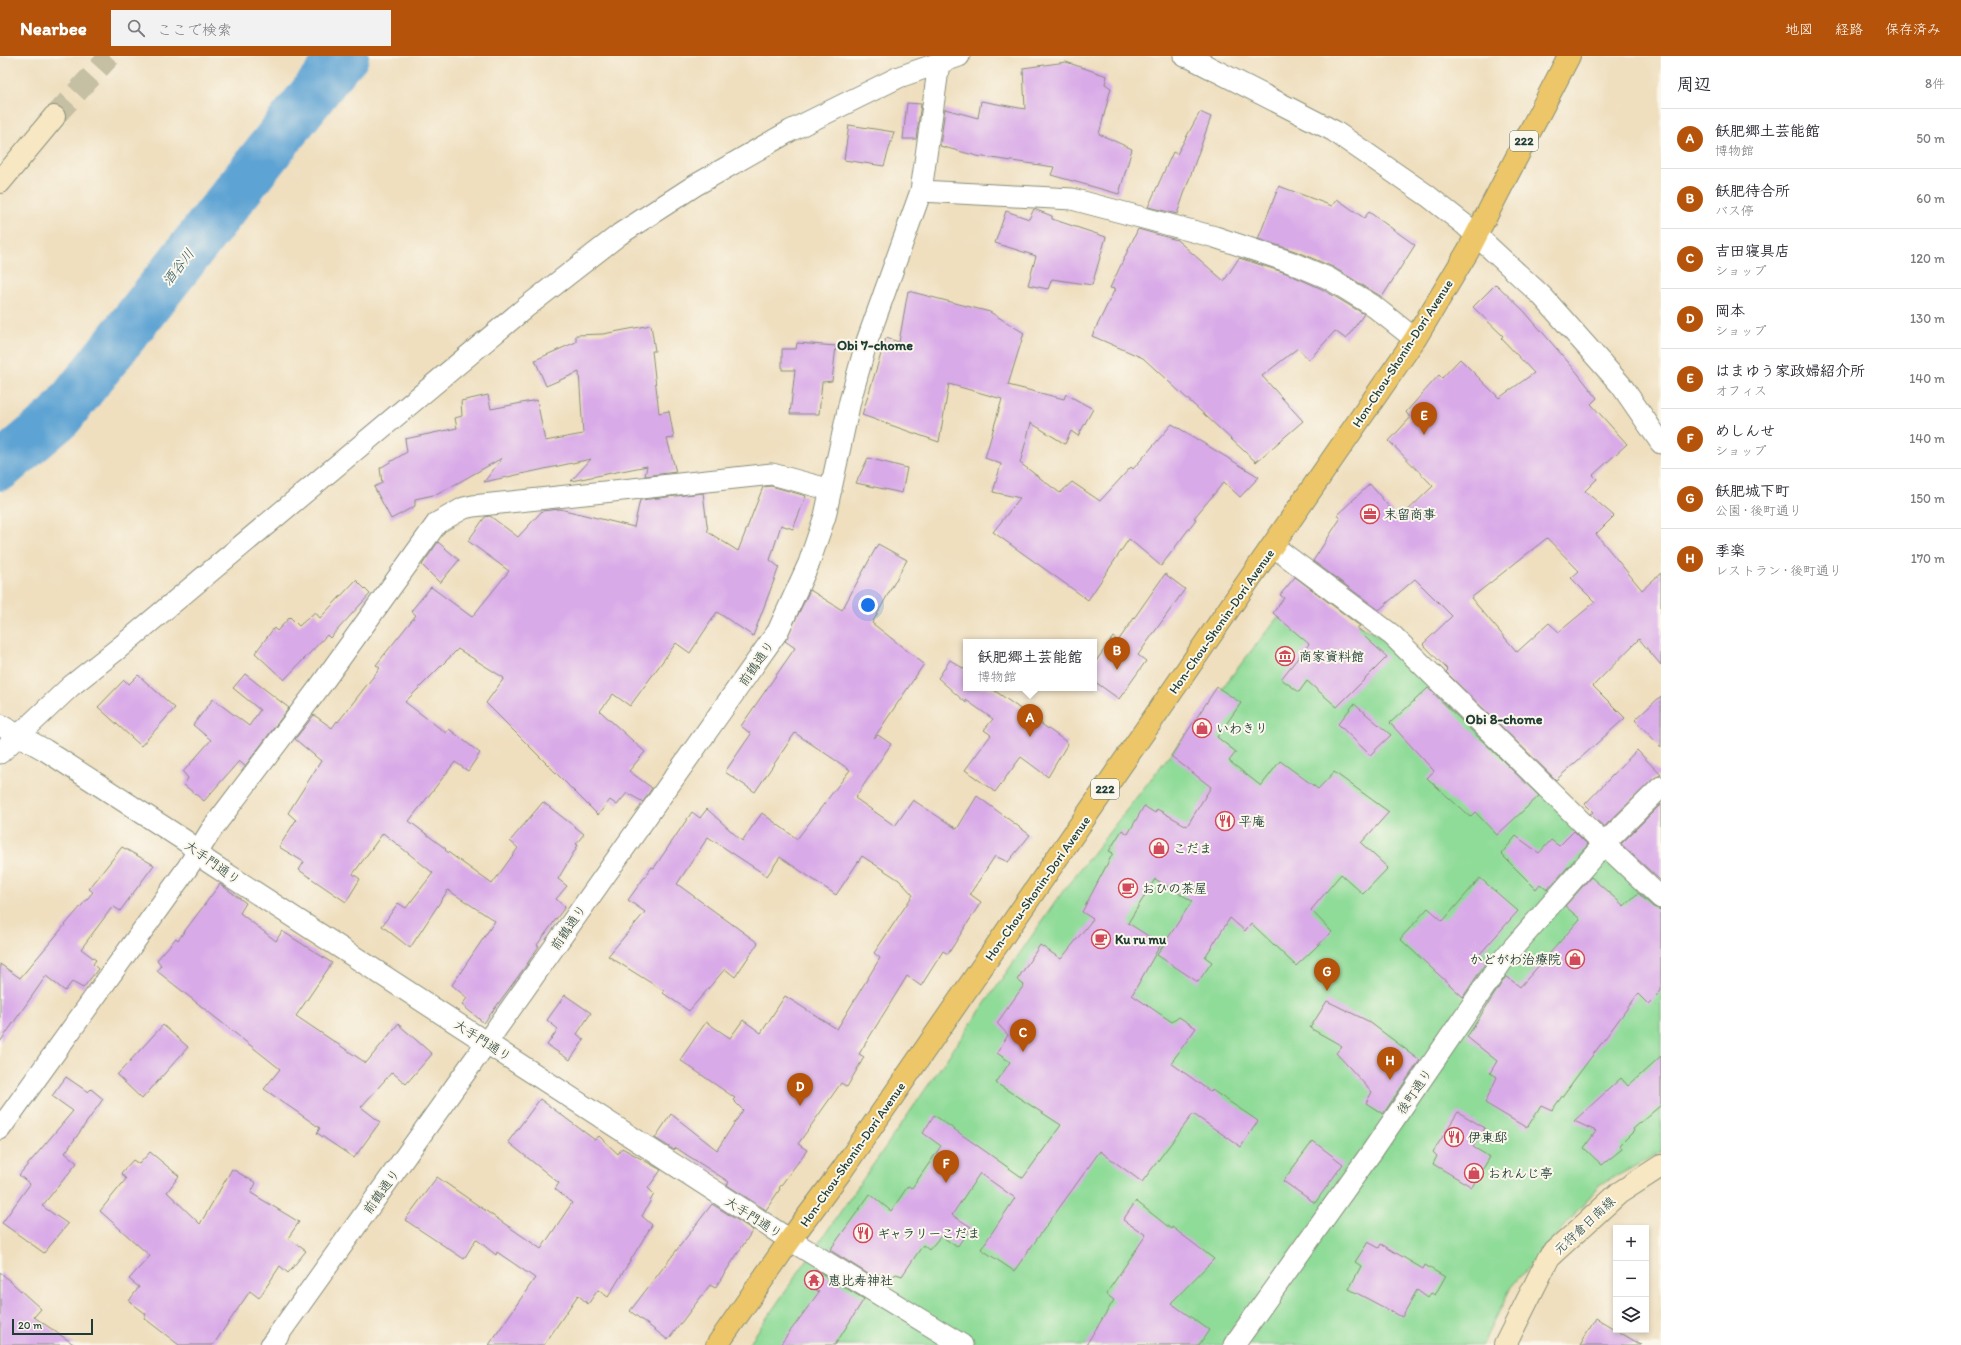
<!DOCTYPE html>
<html lang="ja">
<head>
<meta charset="utf-8">
<style>
  body { margin:0; font-family:Itim,"Klee One",sans-serif; background:#f2f2f3; color:#2b2b33 }
  .controls { position:absolute; right:12px; bottom:12px; display:grid; overflow:hidden; border-radius:0px; box-shadow:0 2px 6px #0003 }
  .controls button { width:36px; height:36px; display:grid; place-items:center; padding:0; border:0; border-bottom:1px solid #e1e1e2; background:#fff; color:#2b2b33; font:20px sans-serif }
  .scale { position:absolute; left:12px; bottom:10px; width:81px; box-sizing:border-box; padding-left:4px; border:2px solid #1f3d34; border-top:0; font-size:11px; line-height:14px; white-space:nowrap; color:#1f3d34; -webkit-text-stroke:3px #fbf7ec; paint-order:stroke }
  .you { position:absolute; left:868px; top:549px; width:14px; height:14px; margin:-10px; border:3px solid #fff; border-radius:50%; background:#1a73e8; box-shadow:0 0 0 6px #1a73e833 }
  .badge { display:grid; place-items:center; width:26px; height:26px; border-radius:50%; background:#b45309; color:#fff; font-size:13px; font-weight:700 }
  .pin { position:absolute; translate:-50% -33px; filter:drop-shadow(0 1px 2px #0008) }
  .pin::after { content:''; position:absolute; top:21px; width:14px; height:12px; background:inherit; clip-path:polygon(0 0,100% 0,50% 100%) }
  .popup { position:absolute; left:963px; top:583px; width:134px; height:52px; box-sizing:border-box; display:grid; place-content:center; border-radius:0px; background:#fff; filter:drop-shadow(0 1px 3px #0005); font-size:13px; white-space:nowrap; color:#7c7c81 }
  .popup b { font-size:15px; color:#2b2b33 }
  .popup::after { content:''; position:absolute; left:50%; top:100%; margin-left:-8px; border:8px solid transparent; border-top-color:#fff }
  .list { margin:0; padding:0; list-style:none }
  h2 { display:flex; justify-content:space-between; align-items:center; height:52px; margin:0; padding:0 16px; font-size:17px }
  h2 small { font-size:13px; font-weight:400; color:#7c7c81 }
  .list li { display:grid; grid-template-columns:26px 1fr auto; gap:12px; align-items:center; box-sizing:border-box; height:60px; padding:0 16px; border-top:1px solid #e1e1e2 }
  .list b { display:block; font-size:15px; white-space:nowrap }
  .list p { margin:0; font-size:13px; white-space:nowrap; color:#7c7c81 }
  .list em { font-size:13px; font-style:normal; color:#7c7c81 }
  .icon { flex:none; width:22px; height:22px; fill:none; stroke:currentColor; stroke-width:2; stroke-linecap:round; stroke-linejoin:round }
  .map { position:relative; flex:none; width:1661px; height:1289px; overflow:hidden }
  header { display:flex; align-items:center; gap:24px; box-sizing:border-box; height:56px; padding:0 20px; background:#b45309; color:#fff }
  header strong { font-size:19px }
  nav { display:flex; gap:22px; margin-inline-start:auto; font-size:14px }
  .search { width:280px; height:36px; background:#f2f2f3; display:flex; align-items:center; gap:10px; box-sizing:border-box; padding:0 14px; border-radius:0px; color:#7c7c81; font-size:15px }
  main { display:flex }
  aside { flex:1; background:#fff }
  .map>svg:first-child { display:block }
</style>
</head>
<body>
<header>
<strong>Nearbee</strong>
<div class="search"><svg class="icon" aria-label="search" viewBox="0 0 24 24"><circle cx="10" cy="10" r="6"/><path d="M15 15l6 6"/></svg>ここで検索</div>
<nav><a>地図</a><a>経路</a><a>保存済み</a></nav>
</header>
<main>
<div class="map">
<svg width="1661" height="1289" viewBox="0 0 1661 1289">
  <rect width="100%" height="100%" fill="#fbf7ec"/>
  <filter id="ink" filterUnits="userSpaceOnUse"><feTurbulence type="fractalNoise" baseFrequency=".025" numOctaves="2"/><feDisplacementMap in="SourceGraphic" scale="8" xChannelSelector="R" yChannelSelector="G"/><feConvolveMatrix kernelMatrix="1 2 1 2 8 2 1 2 1" color-interpolation-filters="sRGB"/></filter>
  <filter id="wash" filterUnits="userSpaceOnUse"><feTurbulence type="fractalNoise" baseFrequency=".012" numOctaves="4" result="noise"/><feDisplacementMap in="SourceGraphic" scale="16" xChannelSelector="R" yChannelSelector="G"/><feGaussianBlur stdDeviation="0.9" result="paint"/><feColorMatrix in="noise" values="0 0 0 0 0 0 0 0 0 0 0 0 0 0 0 0 0 1.4 0 .05"/><feComposite in="paint" operator="in"/></filter>
  <g filter="url(#wash)">
    <rect width="100%" height="100%" fill="#efdfbf"/>
    <path fill="#8fdb98" stroke="#578c66" d="M1299 534 1414 601 1661 838V1096L1600 1129 1511 1231 1482 1289H748L1063 835Z"/>
    <g fill="none" stroke-linecap="round" stroke-linejoin="round">
      <path stroke="#5da3d3" stroke-width="48" d="M0 411 60 360 340 4 345 0"/>
    </g>
    <g id="blocks">
      <path fill="#d9aae8" fill-rule="evenodd" d="M1066 6 1107 20 1105 28 1111 32 1099 78 1132 93 1119 138 1051 119 1054 111 977 100 940 90 945 53 978 62 981 45 1025 53 1023 12Z
        M907 47 921 48 916 83H903Z
        M1200 56 1211 61 1177 158 1148 151 1173 96 1177 98Z
        M849 69 894 76 884 110 844 104Z
        M1279 130 1332 150 1337 143 1364 162 1369 156 1415 189 1382 241 1333 211 1295 195 1258 183Z
        M1034 153 1052 160V163L1106 181 1092 229 1052 223 1048 233 1028 229 1036 200 995 187 1006 155 1029 163Z
        M1138 173 1177 184 1224 225 1239 202 1286 217 1322 233 1364 258 1346 283 1335 275 1309 304 1298 292 1262 320 1303 365 1256 406 1143 302 1092 280 1115 233 1110 232Z
        M1496 228 1524 255 1575 314 1597 342 1591 348 1627 388 1593 419 1597 423 1585 435 1614 460 1596 478 1642 534 1661 517V609L1639 583 1593 630 1625 662 1556 724 1446 616 1448 614 1423 588 1452 560 1415 523 1379 554 1313 505 1340 463 1337 459 1370 428 1399 463 1433 430 1389 385 1410 362 1406 356 1439 319 1442 322 1460 303 1499 342 1534 317 1501 282 1503 280 1473 251ZM1547 482 1579 515 1571 522 1595 546 1559 576 1549 567 1517 596 1471 542Z
        M908 235 990 256 1024 277 1008 329 1064 343 1066 338 1093 353 1078 380 1071 375 1065 388 1031 367 1020 407 1060 437 1072 426 1100 445 1131 411 1133 413 1172 368 1259 421 1240 441 1224 426 1194 462 1196 463 1194 466 1161 510 1129 483 1088 544 993 476 1020 442 993 436 1001 408 985 402 1002 343 949 328 939 386 862 359 886 282 899 286Z
        M651 269 655 295H652L659 357 669 355 674 382 667 383 676 416 645 420 647 410 571 425 591 403 484 426 502 402 438 438 415 443V450L391 463 374 431 382 427 380 412 407 396 405 383 457 372 455 362 462 360 461 345 488 339 491 353 537 344 545 385 583 378 579 316 546 330 535 304 576 286V279L603 278Z
        M797 287 836 290 832 325 822 326 819 358H790L795 314H782V293H796Z
        M868 402 907 412 902 437 856 427Z
        M771 430 806 440 793 473 781 469 770 504 779 511 753 580 717 556 690 597 676 587 630 650 613 638 600 655 645 696 629 715 652 732 643 746 627 737 617 749 610 744 598 759 486 647 504 622 458 593 405 646 446 677 449 673 480 697 468 715 455 706 409 765 446 793 445 794 492 828 518 792 510 785 543 746 584 778 576 788 578 789 558 823 567 830 556 843 565 851 537 889 539 890 525 911 484 967 462 949 467 942 452 929 495 865 448 834 410 892 382 870 398 847 406 852 433 817 383 777 353 818 360 823 346 846 299 814 304 806 279 791 296 764 288 757 321 705 295 683 314 659 332 672 337 665 338 666 380 612 376 609 416 559 411 555 431 531 472 561 509 515 468 485 485 461 490 460 518 481 542 455 560 453 634 471 640 444 703 437 708 476 738 495 763 431Z
        M438 486 459 504 440 527 422 509Z
        M878 488 907 504 872 567 924 608 874 682 878 679 891 688 855 742 895 770 913 744 957 773 977 740 1030 779 1008 806 995 800 970 838 981 846 948 898 943 895 921 930 907 920 859 998 864 1001 847 1031 841 1027 798 1088 807 1094 779 1132 780 1133 766 1154 727 1129 729 1126 676 1092 674 1094 655 1082 671 1058 717 1094 743 1054 733 1044 735 1042 680 1004 706 966 730 982 743 964 761 977 785 940 837 973 880 902 874 897 913 839 899 824 862 800 836 839 780 801 767 820 708 781 677 828 758 887 735 921 725 913 689 955 663 937 664 935 608 900 645 856 628 844 652 811 654 812 692 756 700 762 707 753 742 785 762 757 797 783 850 714 795 677 755 736 725 716 751 678 741 670 795 592 785 585 810 534 842 554Z
        M1165 518 1185 533 1138 599 1146 605 1119 643 1094 625V608L1113 581 1118 585Z
        M1295 521 1360 570 1357 572 1365 578 1364 580 1387 601 1337 651 1307 625 1299 636 1281 623 1309 588 1273 557 1284 542 1280 539Z
        M356 524 370 538 330 582 327 579 284 624 255 597 274 572 277 575 290 561 299 570 315 556 320 562Z
        M950 604 966 614V632H991L1068 687 1048 721 1021 701 995 736 965 714 991 679 984 674 993 663 966 644V647L938 622Z
        M245 618 289 652 245 710 239 705 204 745 184 729 188 722 183 716 211 684 193 669 213 643 249 670 260 654 233 632Z
        M138 619 175 652 141 690 98 651 124 624 129 628Z
        M1217 631 1241 647 1217 681 1236 696 1229 705 1261 730 1280 705 1318 733 1334 716 1389 756 1361 787 1388 812 1363 838 1341 818 1311 854 1332 876 1296 910 1251 867 1245 875 1230 862 1205 901 1212 906 1198 926 1157 899 1192 845 1155 823 1128 867 1161 888 1132 939 1172 966 1179 961 1196 972 1171 1007 1211 1036 1212 1034 1258 1065 1241 1091 1193 1058 1142 1126 1100 1095 1014 1215 981 1193 1015 1142 980 1117 952 1159 971 1171 957 1191 941 1180 929 1194 923 1189 902 1220 896 1218 888 1224 879 1218 876 1223 830 1194 870 1138 891 1155 908 1130 912 1132 941 1090 923 1077 934 1059 1023 1122 1061 1069 996 1027 1010 1006 997 997 1008 979 997 967 1024 929 1017 924 1040 889 1061 903 1093 863 1082 856 1113 797 1109 795 1122 774 1128 778 1144 750 1155 757 1157 753 1187 770 1211 731 1171 700Z
        M1428 632 1539 740 1497 779 1475 756 1470 761 1427 722 1434 715 1390 667Z
        M1661 640V691L1635 664Z
        M1354 648 1391 679 1370 699 1338 668Z
        M1637 694 1661 719 1653 723 1604 771 1590 758 1593 756 1585 748Z
        M1661 748V825L1621 788Z
        M1574 775 1588 789 1547 834 1540 828 1536 833 1501 798 1516 780 1539 797 1551 784 1559 790Z
        M122 791 154 809 120 855 113 850 81 893 96 904 93 908 98 913 83 932 72 926 65 935 46 920 0 986V908L20 922 93 836 89 833Z
        M1591 821 1624 850 1638 837 1653 851 1661 854V935L1648 948 1638 938 1552 1054 1541 1049 1527 1072 1485 1047 1497 1021 1490 1017 1497 1005 1467 981 1506 920 1520 931 1580 863 1565 850Z
        M1480 822 1518 855 1479 899 1487 905 1463 941 1400 883 1428 852 1443 865Z
        M220 828 246 847 240 857 276 885 282 875 332 907 296 960 366 1007 398 968 432 998 406 1028 392 1016 361 1051 380 1066 354 1102 317 1077 320 1072 264 1033 280 1013 157 915 161 909 157 904 176 882 178 884Z
        M565 939 591 957 577 978 584 984 570 1004 547 989 558 973 547 964Z
        M1327 945 1368 965 1420 1004 1383 1058 1366 1047 1372 1036 1336 997 1342 990 1310 972Z
        M163 969 188 991 142 1043 117 1019Z
        M1661 1000V1049L1633 1073 1634 1075 1620 1089 1622 1093 1602 1109 1584 1092 1596 1075 1574 1065 1621 1022 1628 1030Z
        M66 1021 88 1036 91 1033 103 1043 65 1097 77 1107 42 1150 68 1168 44 1197 2 1167 30 1128 19 1119 73 1055 52 1040Z
        M540 1043 595 1084 599 1080 618 1098 622 1092 661 1114 648 1132 654 1138 642 1160 652 1169 608 1241 598 1234 588 1248 578 1239 544 1289H489L535 1222 497 1196 496 1199 476 1183 464 1203 405 1164 437 1121 541 1193 572 1147 555 1133 559 1127 508 1086Z
        M1458 1056 1485 1072 1473 1091 1490 1101 1472 1131 1433 1108 1437 1100 1433 1096Z
        M1313 1085 1343 1108 1315 1147 1283 1125Z
        M150 1096 179 1120 167 1136 200 1168 232 1113 256 1127 251 1137 299 1166 288 1182 306 1195 288 1217 280 1210 259 1242 250 1235 213 1289H179L144 1262 146 1258 129 1245 139 1231 129 1223 150 1200 100 1155 126 1123 121 1117 133 1104 139 1108Z
        M1136 1145 1171 1173 1172 1171 1214 1203 1171 1247 1209 1274 1199 1289H1086L1114 1244 1106 1238 1146 1179 1123 1164Z
        M712 1148 753 1174 715 1232 710 1229 668 1284 630 1255Z
        M1368 1186 1379 1192 1381 1188 1423 1213 1425 1209 1445 1221 1435 1239 1431 1237 1428 1242 1417 1234 1402 1261 1349 1233 1361 1210 1355 1206Z
        M816 1214 864 1243 835 1289H780L819 1236 806 1227Z
        M0 1216 41 1253 34 1261 75 1289H0Z
        M1596 1262 1641 1289H1580Z"/>
    </g>
  </g>
  <g filter="url(#ink)">
    <use href="#blocks" fill-opacity="0" stroke="#878e7a" stroke-width="1"/>
    <g fill="none" stroke-linecap="round" stroke-linejoin="round">
      <path stroke="#c5bfa3" stroke-width="22" stroke-dasharray="22 11" stroke-linecap="butt" d="M54 61 110 0"/>
      <defs>
        <path id="street" d="M1184 0 1191 2 1334 75 1428 140 1465 169 1543 241 1621 329 1661 387
          M921 135 1072 143 1215 181 1290 206 1328 222 1372 249 1415 283
          M1273 490 1392 579 1604 788 1661 842
          M0 669 45 694 187 786 207 805 790 1184 962 1289
          M0 697 71 630 119 592 525 252 620 178 694 130 790 75 899 21 959 0
          M0 1073 188 811 212 773 321 629 437 467 464 452 473 450 772 418 831 434
          M271 1289 487 986 778 575 809 507 825 460 850 345 866 288 921 135 939 7
          M1234 1289 1373 1094 1505 901 1604 788 1661 731"/>
        <path id="secondary" d="M0 126 54 61
          M1505 1289 1549 1201 1619 1137 1661 1110"/>
        <path id="highway" d="M717 1289 790 1184 842 1114 1415 283 1468 195 1569 0"/>
      </defs>
      <use href="#street" stroke="#878e7a" stroke-width="23"/>
      <use href="#secondary" stroke="#878e7a" stroke-width="24"/>
      <use href="#highway" stroke="#878e7a" stroke-width="24"/>
      <use href="#street" stroke="#fff" stroke-width="21"/>
      <use href="#secondary" stroke="#f7e8c3" stroke-width="22"/>
      <use href="#highway" stroke="#ecc669" stroke-width="22"/>
    </g>
  </g>
  <defs>
    <symbol id="office-ring" viewBox="-11 -11 22 22"><circle r="9.5" fill="#fbf7ec" stroke="#d1495b" stroke-width="1.5"/><path d="M-6-3h4V-5.5h4V-3h4V5H-6ZM-1-4.5V-3h2v-1.5ZM-6 0V1H6V0Z" fill="#d1495b"/></symbol>
    <symbol id="museum-ring" viewBox="-11 -11 22 22"><circle r="9.5" fill="#fbf7ec" stroke="#d1495b" stroke-width="1.5"/><path d="M0-6L6-3V-2H-6V-3ZM-5-1h2V3h-2ZM-1-1h2V3h-2ZM3-1h2V3H3ZM-6 4H6V6H-6Z" fill="#d1495b"/></symbol>
    <symbol id="shop-ring" viewBox="-11 -11 22 22"><circle r="9.5" fill="#fbf7ec" stroke="#d1495b" stroke-width="1.5"/><path d="M-5-2.5h2.3a2.7 3.5 0 0 1 5.4 0H5L5.5 6h-11ZM-1.5-2.5h3a1.5 2.3 0 0 0-3 0Z" fill="#d1495b"/></symbol>
    <symbol id="restaurant-ring" viewBox="-11 -11 22 22"><circle r="9.5" fill="#fbf7ec" stroke="#d1495b" stroke-width="1.5"/><path d="M-5-6h1v4h1v-4h1v4h1v-4h1v5L-1.5 .5V6h-2V.5L-5-1ZM5-6V6H3V1.5H1.5Q1.5-4 5-6Z" fill="#d1495b"/></symbol>
    <symbol id="cafe-ring" viewBox="-11 -11 22 22"><circle r="9.5" fill="#fbf7ec" stroke="#d1495b" stroke-width="1.5"/><path d="M-5.5-4.5H6V0H3Q3 3.5 0 3.5H-2.5Q-5.5 3.5-5.5 0ZM3-3.2v2h1.7v-2ZM-6 4.5H4V6H-6Z" fill="#d1495b"/></symbol>
    <symbol id="temple-ring" viewBox="-11 -11 22 22"><circle r="9.5" fill="#fbf7ec" stroke="#d1495b" stroke-width="1.5"/><path d="M0-6L5-2H3V0L6.5 2.5H4V6H1.5V3h-3V6H-4V2.5H-6.5L-3 0V-2H-5Z" fill="#d1495b"/></symbol>
  </defs>
  <g fill-rule="evenodd">
    <use href="#office-ring" x="1359" y="447" width="22" height="22"/>
    <use href="#museum-ring" x="1274" y="589" width="22" height="22"/>
    <use href="#shop-ring" x="1191" y="661" width="22" height="22"/>
    <use href="#restaurant-ring" x="1214" y="754" width="22" height="22"/>
    <use href="#shop-ring" x="1148" y="781" width="22" height="22"/>
    <use href="#cafe-ring" x="1117" y="821" width="22" height="22"/>
    <use href="#cafe-ring" x="1090" y="872" width="22" height="22"/>
    <use href="#shop-ring" x="1564" y="892" width="22" height="22"/>
    <use href="#restaurant-ring" x="1443" y="1070" width="22" height="22"/>
    <use href="#shop-ring" x="1463" y="1106" width="22" height="22"/>
    <use href="#restaurant-ring" x="852" y="1166" width="22" height="22"/>
    <use href="#temple-ring" x="803" y="1213" width="22" height="22"/>
  </g>
  <g text-anchor="middle" stroke-width="4" stroke-linejoin="round" paint-order="stroke">
    <g fill="#fbf7ec" stroke="#61756b" stroke-width="1">
      <rect x="1510" y="75" width="28" height="20" rx="3"/>
      <rect x="1091" y="723" width="28" height="20" rx="3"/>
    </g>
    <g font-size="12" font-weight="bold" fill="#1f3d34">
      <text x="1524" y="89">222</text>
      <text x="1105" y="737">222</text>
    </g>
    <g font-size="13" fill="#1f3d34" stroke="#fbf7ec">
      <text transform="translate(1402 297) rotate(-57)" y="5">Hon-Chou-Shonin-Dori Avenue</text>
      <text transform="translate(1221 565) rotate(-55)" y="5">Hon-Chou-Shonin-Dori Avenue</text>
      <text transform="translate(756 607) rotate(-55)" y="5">前鶴通り</text>
      <text transform="translate(213 806) rotate(36)" y="5">大手門通り</text>
      <text transform="translate(1037 832) rotate(-55)" y="5">Hon-Chou-Shonin-Dori Avenue</text>
      <text transform="translate(568 871) rotate(-55)" y="5">前鶴通り</text>
      <text transform="translate(483 984) rotate(33)" y="5">大手門通り</text>
      <text transform="translate(1414 1035) rotate(-56)" y="5">後町通り</text>
      <text transform="translate(852 1098) rotate(-55)" y="5">Hon-Chou-Shonin-Dori Avenue</text>
      <text transform="translate(381 1135) rotate(-54)" y="5">前鶴通り</text>
      <text transform="translate(754 1161) rotate(33)" y="5">大手門通り</text>
      <text transform="translate(1584 1169) rotate(-43)" y="5">元狩倉日南線</text>
    </g>
    <g font-size="13" font-weight="bold" fill="#1f3d34" stroke="#fbf7ec" text-anchor="start">
      <text x="1384" y="463">末留商事</text>
      <text x="1299" y="605">商家資料館</text>
      <text x="1216" y="677">いわきり</text>
      <text x="1239" y="770">平庵</text>
      <text x="1173" y="797">こだま</text>
      <text x="1142" y="837">おひの茶屋</text>
      <text x="1115" y="888">Ku ru mu</text>
      <text x="1561" y="908" text-anchor="end">かどがわ治療院</text>
      <text x="1468" y="1086">伊東邸</text>
      <text x="1488" y="1122">おれんじ亭</text>
      <text x="877" y="1182">ギャラリーこだま</text>
      <text x="828" y="1229">恵比寿神社</text>
    </g>
    <g font-size="14" font-style="italic" fill="#325c64" stroke="#fbf7ec">
      <text transform="translate(178 211) rotate(-52)" y="5">酒谷川</text>
    </g>
    <g font-size="14" font-weight="bold" fill="#1f3d34" stroke="#fbf7ec">
      <text x="875" y="294">Obi 7-chome</text>
      <text x="1504" y="668">Obi 8-chome</text>
    </g>
  </g>
</svg>
<div class="controls">
<button>+</button>
<button>−</button>
<button><svg class="icon" aria-label="layers" viewBox="0 0 24 24"><path d="M12 4l9 5-9 5-9-5zM3 14l9 5 9-5"/></svg></button>
</div>
<div class="scale">20 m</div>
<div class="you"></div>
<div class="pin badge" style="left:1030px;top:681px">A</div>
<div class="popup"><b>飫肥郷土芸能館</b>博物館</div>
<div class="pin badge" style="left:1117px;top:614px">B</div>
<div class="pin badge" style="left:1023px;top:996px">C</div>
<div class="pin badge" style="left:800px;top:1050px">D</div>
<div class="pin badge" style="left:1424px;top:379px">E</div>
<div class="pin badge" style="left:946px;top:1127px">F</div>
<div class="pin badge" style="left:1327px;top:935px">G</div>
<div class="pin badge" style="left:1390px;top:1024px">H</div>
</div>
<aside>
<h2>周辺<small>8件</small></h2>
<ul class="list">
<li><span class="badge">A</span><div><b>飫肥郷土芸能館</b><p>博物館</p></div><em>50 m</em></li>
<li><span class="badge">B</span><div><b>飫肥待合所</b><p>バス停</p></div><em>60 m</em></li>
<li><span class="badge">C</span><div><b>吉田寝具店</b><p>ショップ</p></div><em>120 m</em></li>
<li><span class="badge">D</span><div><b>岡本</b><p>ショップ</p></div><em>130 m</em></li>
<li><span class="badge">E</span><div><b>はまゆう家政婦紹介所</b><p>オフィス</p></div><em>140 m</em></li>
<li><span class="badge">F</span><div><b>めしんせ</b><p>ショップ</p></div><em>140 m</em></li>
<li><span class="badge">G</span><div><b>飫肥城下町</b><p>公園 · 後町通り</p></div><em>150 m</em></li>
<li><span class="badge">H</span><div><b>季楽</b><p>レストラン · 後町通り</p></div><em>170 m</em></li>
</ul>
</aside>
</main>
</body>
</html>
